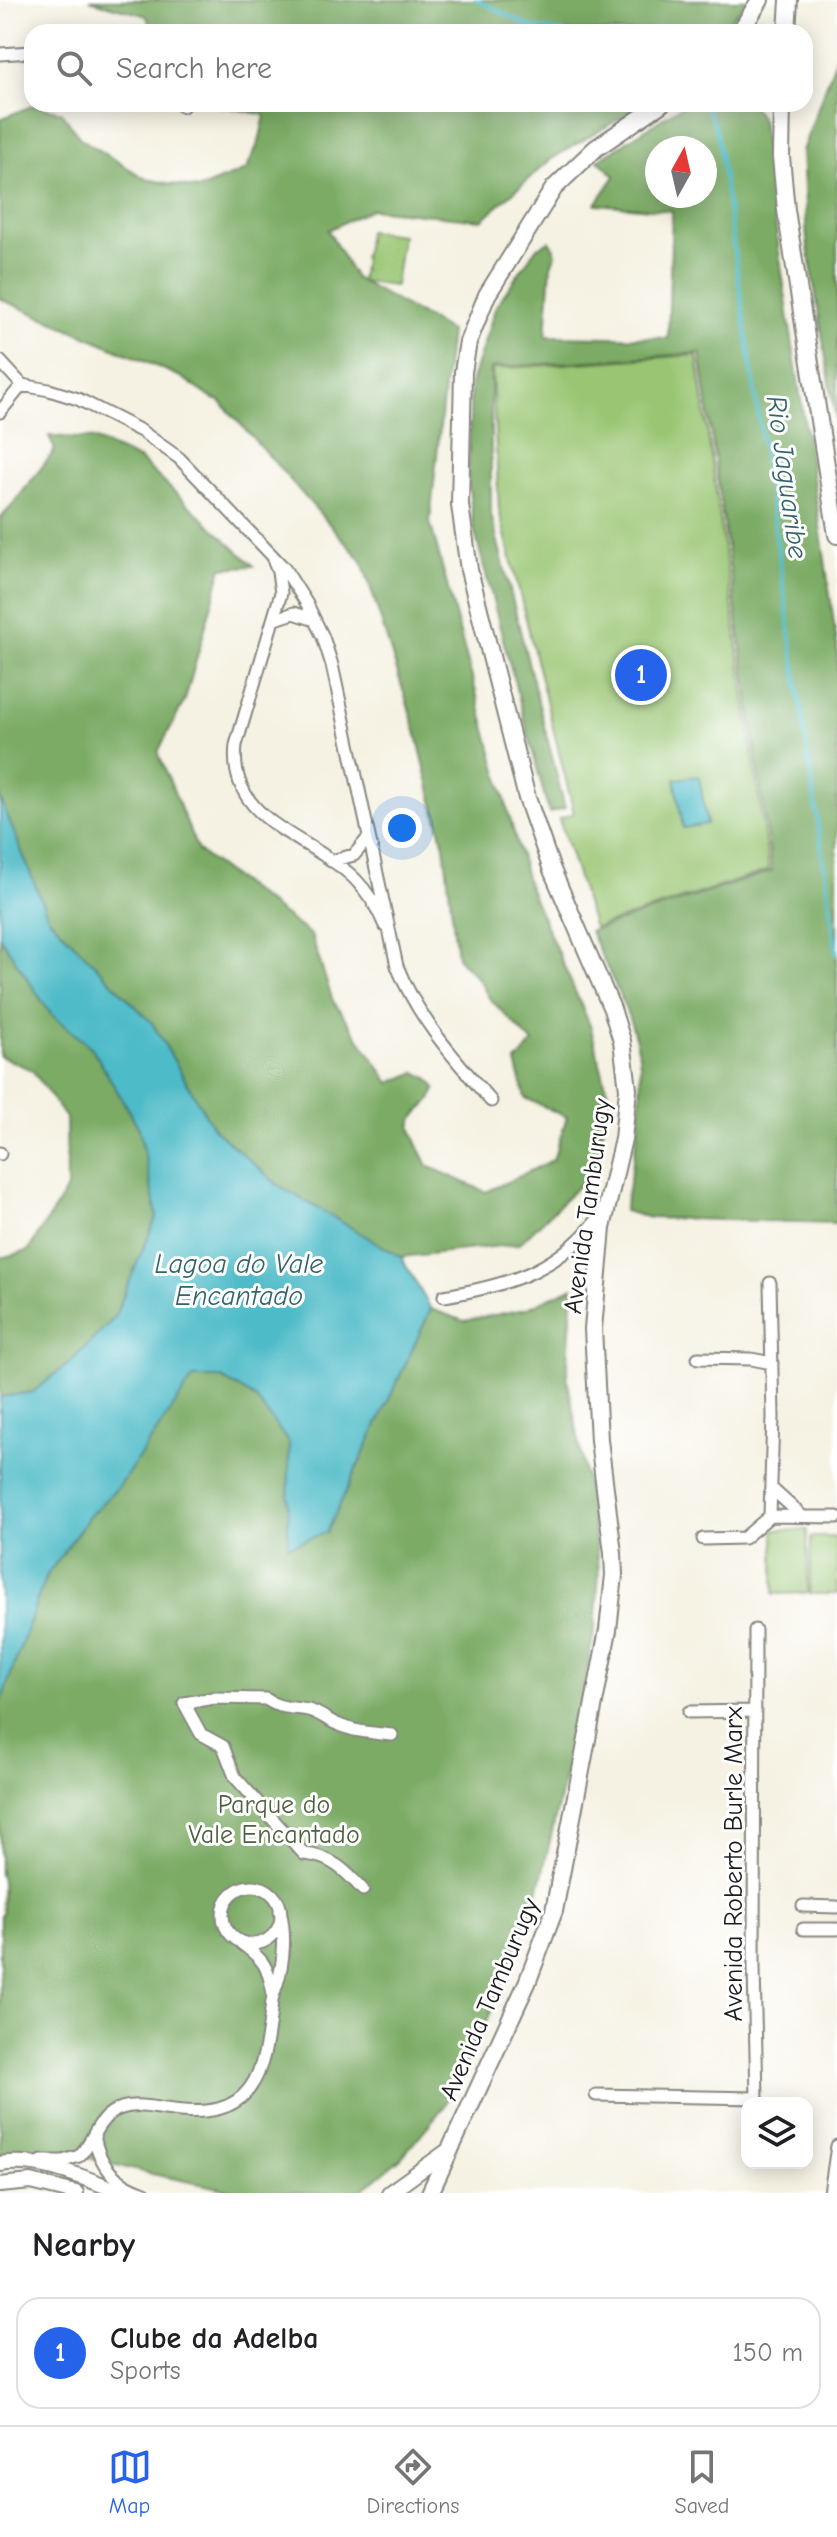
<!DOCTYPE html>
<html lang="en">
<head>
<meta charset="utf-8">
<style>
  body { margin:0; font-family:"Comic Neue",sans-serif; background:#f2f2f2; color:#202124 }
  .controls { position:absolute; right:24px; bottom:24px; display:grid; overflow:hidden; border-radius:16px; box-shadow:0 4px 20px #0003 }
  .controls button { width:72px; height:72px; display:grid; place-items:center; padding:0; border:0; border-bottom:2px solid #e0e0e0; background:#fff; color:#202124; font:40px sans-serif }
  .compass { position:absolute; left:645px; top:136px; width:72px; height:72px; border-radius:50%; background:#fff; box-shadow:0 4px 20px #0003; rotate:8deg }
  .you { position:absolute; left:402px; top:828px; width:28px; height:28px; margin:-20px; border:6px solid #fff; border-radius:50%; background:#1a73e8; box-shadow:0 0 0 12px #1a73e833 }
  .badge { display:grid; place-items:center; width:52px; height:52px; border-radius:50%; background:#2563eb; color:#fff; font-size:26px; font-weight:700 }
  .pin { position:absolute; translate:-50% -50%; border:4px solid #fff; box-shadow:0 2px 8px #0006 }
  .list { margin:0; padding:0; list-style:none }
  h2 { display:flex; justify-content:space-between; align-items:center; height:104px; margin:0; padding:0 32px; font-size:34px }
  h2 small { font-size:26px; font-weight:400; color:#757577 }
  .list li { display:grid; grid-template-columns:52px 1fr auto; gap:24px; align-items:center; box-sizing:border-box; height:112px; margin:0 16px 16px; padding:0 16px; border:2px solid #e0e0e0; border-radius:24px }
  .list b { display:block; font-size:30px; white-space:nowrap }
  .list p { margin:0; font-size:26px; white-space:nowrap; color:#757577 }
  .list em { font-size:26px; font-style:normal; color:#757577 }
  .icon { flex:none; width:44px; height:44px; fill:none; stroke:currentColor; stroke-width:2; stroke-linecap:round; stroke-linejoin:round }
  .map { position:relative; flex:none; width:837px; height:2193px; overflow:hidden }
  .search { position:absolute; background:#fff; box-shadow:0 4px 20px #0003; left:24px; right:24px; top:24px; height:88px; display:flex; align-items:center; gap:20px; box-sizing:border-box; padding:0 28px; border-radius:24px; color:#757577; font-size:30px }
  .sheet { height:232px; background:#fff }
  nav { display:flex; justify-content:space-around; align-items:center; box-sizing:border-box; height:112px; border-top:2px solid #e0e0e0; background:#fff; font-size:22px; color:#757577 }
  nav a { display:grid; justify-items:center; gap:4px }
  nav .on { color:#2563eb }
  .map>svg:first-child { display:block }
</style>
</head>
<body>
<div class="map">
<svg width="837" height="2193" viewBox="0 0 837 2193">
  <rect width="100%" height="100%" fill="#fff"/>
  <filter id="ink" filterUnits="userSpaceOnUse"><feTurbulence type="fractalNoise" baseFrequency=".0125" numOctaves="2"/><feDisplacementMap in="SourceGraphic" scale="16" xChannelSelector="R" yChannelSelector="G"/><feConvolveMatrix kernelMatrix="1 2 1 2 8 2 1 2 1" color-interpolation-filters="sRGB"/></filter>
  <filter id="wash" filterUnits="userSpaceOnUse"><feTurbulence type="fractalNoise" baseFrequency=".006" numOctaves="4" result="noise"/><feDisplacementMap in="SourceGraphic" scale="32" xChannelSelector="R" yChannelSelector="G"/><feGaussianBlur stdDeviation="1.8" result="paint"/><feColorMatrix in="noise" values="0 0 0 0 0 0 0 0 0 0 0 0 0 0 0 0 0 1.4 0 .05"/><feComposite in="paint" operator="in"/></filter>
  <g filter="url(#wash)">
    <rect width="100%" height="100%" fill="#f5f2e3"/>
    <path fill="#9ac673" stroke="#5b7148" stroke-width="2" d="M368 231 402 235 395 286 361 281Z
      M697 355 769 870 594 928 559 819 574 813 499 510 492 369Z
      M774 1530H807L808 1593 774 1594Z
      M811 1537H837V1594H810Z"/>
    <path fill="#7bab65" stroke="#4c6440" stroke-width="2" fill-rule="evenodd" d="M89 0H749L719 32H151L147 16Z
      M837 56V427L807 241 802 151Z
      M212 104H644L550 160 482 220 371 209 328 230 355 278 450 331 430 522 528 885 590 1025 609 1097 596 1169 519 1244 401 1257 278 1185 214 1129 152 1023 48 917 0 798V518L10 508 55 450 49 436 94 439 139 459 254 566 222 568 185 700 158 752 198 851 311 935 333 1001 390 1083 416 1072 428 1078 436 1088C434 1105 407 1114 412 1130 415 1142 423 1154 428 1166L486 1192 553 1160 567 1117 525 1098 516 1062 533 1043 489 998 479 980 457 957 444 846 416 731 362 561 220 401 213 399 181 377 0 299V119L34 105 61 112 80 138 146 179 198 189 246 170 259 142 265 115Z
      M685 104H751L762 120C782 296 814 470 837 646V1223L650 1218 624 1211C633 1164 643 1112 640 1064 637 1022 607 970 590 931L772 871 700 353 491 368V515L565 808 549 813 474 529 468 480 471 383 496 306 537 247 550 241 556 253 551 266 546 336 668 338 672 211 596 204 615 176 598 160ZM657 148H705V196H657Z
      M0 937 51 1014 92 1048 139 1128 157 1216 114 1318 72 1361 33 1392 4 1397H0V1258L28 1251 67 1189 66 1118 32 1070 0 1056Z
      M573 1287 567 1376 591 1507 599 1571 595 1628 576 1728 537 1897 490 2014 442 2109 401 2158 361 2191 342 2193H244L147 2173 64 2152 0 2156V1916L3 1913 2 1880 0 1874V1705L45 1578 90 1515 120 1485 193 1378H222L255 1398 289 1443V1545L327 1532 431 1309 464 1321 525 1309Z"/>
    <path fill="#4ebbc8" stroke="#356c72" stroke-width="2" d="M699 776 707 824 683 828 675 779Z
      M0 798 48 917 152 1023 214 1129 278 1185 401 1257 431 1309 327 1532 288 1546 289 1443 255 1398 222 1378H193L120 1485 90 1515 45 1578 0 1705V1397L33 1392 72 1361 114 1318 157 1216 139 1128 92 1048 51 1014 0 937Z"/>
    <g fill="none" stroke-linecap="round" stroke-linejoin="round">
      <path stroke="#4ebbc8" stroke-width="4" d="M477 0 533 28 564 32
        M705 104 717 132 837 954"/>
    </g>
  </g>
  <g filter="url(#ink)">
    <g fill="none" stroke-linecap="round" stroke-linejoin="round">
      <defs>
        <path id="minor" d="M0 54 32 52
          M179 104 183 106
          M0 361 22 385 49 390 78 399 141 431 179 458 284 568 307 604 323 637 332 665 397 966C418 1019 455 1059 491 1101
          M0 412 22 385
          M274 562 278 572 281 593 236 745C227 823 310 835 355 879 369 893 378 909 385 926
          M273 620 294 613 315 620
          M331 861 354 855 369 837
          M0 1153V1154
          M444 1296C512 1285 562 1269 604 1211
          M698 1358 751 1359 772 1363
          M771 1488 802 1516
          M770 1516 773 1416 770 1283
          M703 1539 744 1538 770 1516 837 1517
          M689 1712 755 1711
          M223 1915a29 29 0 1 1 58 0a29 29 0 1 1-58 0Z
          M363 1890C346 1871 331 1856 304 1854L235 1777 223 1746 201 1734 184 1703 214 1698 266 1699C279 1709 293 1707 308 1710 318 1712 327 1720 337 1724 354 1732 373 1733 392 1735
          M803 1906 837 1907
          M803 1929H837
          M241 1943C264 1960 268 1966 273 1994
          M596 2095 757 2098 754 1968 755 1630
          M94 2136C100 2167 115 2183 145 2193
          M42 2161H63L79 2156C92 2143 96 2123 111 2113 128 2102 146 2106 165 2109 255 2123 264 2077 272 2001 273 1994 275 1990 277 1984 284 1962 286 1933 280 1911
          M830 2193 837 2146"/>
        <path id="tertiary" d="M0 2164C42 2157 85 2179 124 2193
          M0 2185 31 2182 76 2193
          M389 2193 449 2150"/>
        <path id="secondary" d="M740 32 760 0
          M787 32 789 0
          M782 104 781 157 786 210 837 535
          M430 2193 527 1983 554 1911 608 1630 614 1575 613 1553 599 1440 593 1329 602 1228 623 1139 628 1089 622 1041 612 1009 552 870 527 798 469 570 460 505 463 372 468 342 487 295 554 188 596 148 661 104"/>
      </defs>
      <use href="#minor" stroke="#888780" stroke-width="15"/>
      <use href="#tertiary" stroke="#888780" stroke-width="18"/>
      <use href="#secondary" stroke="#888780" stroke-width="20"/>
      <use href="#minor" stroke="#fff" stroke-width="11"/>
      <use href="#tertiary" stroke="#fff" stroke-width="14"/>
      <use href="#secondary" stroke="#fff" stroke-width="16"/>
    </g>
  </g>
  <g text-anchor="middle" stroke-width="6" stroke-linejoin="round" paint-order="stroke">
    <g font-size="26" fill="#1c1c1c" stroke="#fff">
      <text transform="translate(587 1206) rotate(-82)" y="9">Avenida Tamburugy</text>
      <text transform="translate(733 1864) rotate(-90)" y="9">Avenida Roberto Burle Marx</text>
      <text transform="translate(489 1999) rotate(-67)" y="9">Avenida Tamburugy</text>
    </g>
    <g font-size="26" fill="#4e603f" stroke="#fff">
      <text x="274" y="1813">Parque do<tspan x="274" dy="30">Vale Encantado</tspan></text>
    </g>
    <g font-size="28" font-style="italic" fill="#326469" stroke="#fff">
      <text transform="translate(788 477) rotate(82)" y="10">Rio Jaguaribe</text>
      <text x="239" y="1273">Lagoa do Vale<tspan x="239" dy="32">Encantado</tspan></text>
    </g>
  </g>
</svg>
<div class="controls">
<button><svg class="icon" aria-label="layers" viewBox="0 0 24 24"><path d="M12 4l9 5-9 5-9-5zM3 14l9 5 9-5"/></svg></button>
</div>
<svg class="compass" viewBox="-18 -18 36 36"><path d="M0-13l5 13h-10z" fill="#e53935"/><path d="M0 13l5-13h-10z" fill="#757577"/></svg>
<div class="you"></div>
<div class="pin badge" style="left:641px;top:675px">1</div>
<div class="search"><svg class="icon" aria-label="search" viewBox="0 0 24 24"><circle cx="10" cy="10" r="6"/><path d="M15 15l6 6"/></svg>Search here</div>
</div>
<section class="sheet">
<h2>Nearby<small></small></h2>
<ul class="list">
<li><span class="badge">1</span><div><b>Clube da Adelba</b><p>Sports</p></div><em>150 m</em></li>
</ul>
</section>
<nav>
<a class="on"><svg class="icon" aria-label="map" viewBox="0 0 24 24"><path d="M3 6l6-2 6 2 6-2v14l-6 2-6-2-6 2zM9 4v14M15 6v14"/></svg>Map</a>
<a><svg class="icon" aria-label="directions" viewBox="0 0 24 24"><path d="M12 3l9 9-9 9-9-9zM9 14v-3h6M13 9l2 2-2 2"/></svg>Directions</a>
<a><svg class="icon" aria-label="saved" viewBox="0 0 24 24"><path d="M7 4h10v16l-5-4-5 4z"/></svg>Saved</a>
</nav>
</body>
</html>
